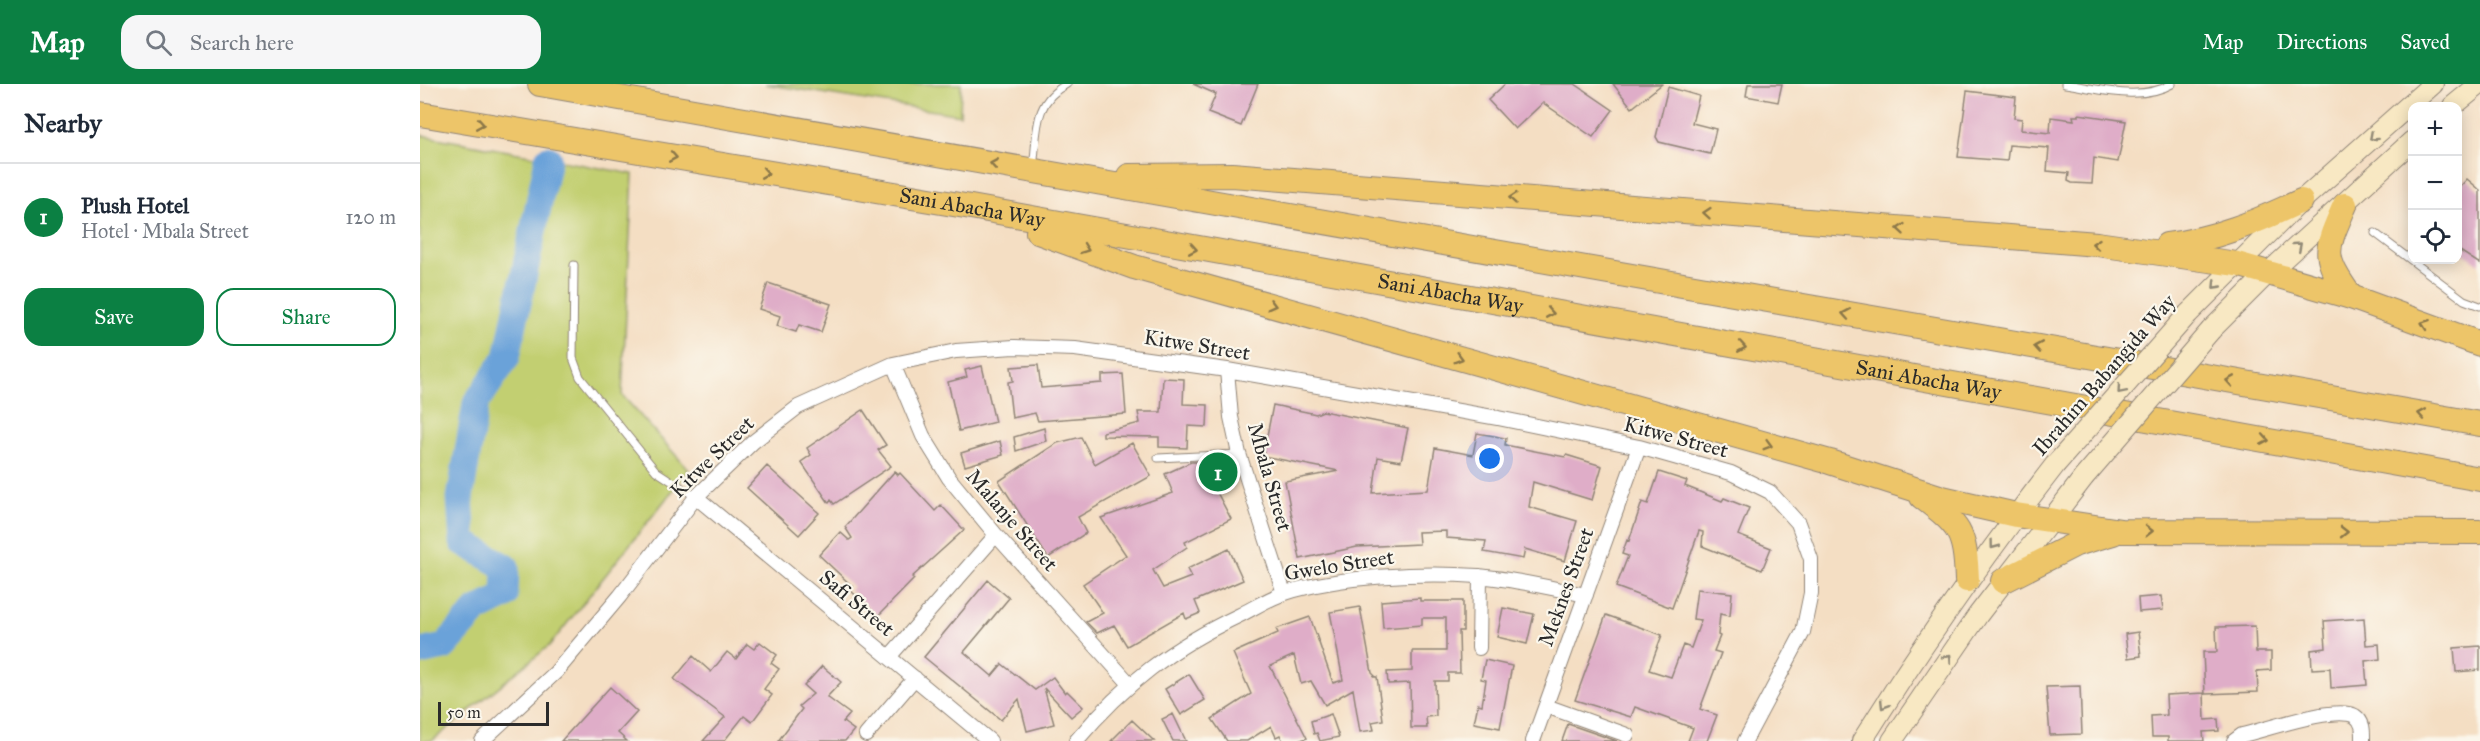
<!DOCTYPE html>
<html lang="en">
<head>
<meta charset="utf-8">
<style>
  body { margin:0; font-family:"IM FELL Great Primer",serif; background:#f6f6f7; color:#1f2937 }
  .controls { position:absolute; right:18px; top:18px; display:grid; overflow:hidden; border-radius:12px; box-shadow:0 3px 15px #0003 }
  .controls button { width:54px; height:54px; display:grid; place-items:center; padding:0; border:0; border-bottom:2px solid #e0e1e3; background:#fff; color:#1f2937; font:30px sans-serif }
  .scale { position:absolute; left:18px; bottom:15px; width:111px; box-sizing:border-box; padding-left:6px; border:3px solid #2b2b2b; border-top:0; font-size:16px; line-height:21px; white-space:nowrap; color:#2b2b2b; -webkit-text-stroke:4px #fbf7ec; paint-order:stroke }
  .you { position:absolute; left:1070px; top:375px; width:21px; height:21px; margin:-15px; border:4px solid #fff; border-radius:50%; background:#1a73e8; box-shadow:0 0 0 9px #1a73e833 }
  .badge { display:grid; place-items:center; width:39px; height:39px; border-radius:50%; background:#0b8043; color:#fff; font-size:20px; font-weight:700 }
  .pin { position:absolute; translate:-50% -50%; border:3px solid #fff; box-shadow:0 2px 6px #0006 }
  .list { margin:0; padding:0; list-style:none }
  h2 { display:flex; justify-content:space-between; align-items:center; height:78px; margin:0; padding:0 24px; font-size:26px }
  h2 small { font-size:20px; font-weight:400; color:#747a83 }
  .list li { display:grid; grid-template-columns:39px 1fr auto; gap:18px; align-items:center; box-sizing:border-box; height:108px; padding:0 24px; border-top:2px solid #e0e1e3 }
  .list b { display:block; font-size:22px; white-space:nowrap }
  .list p { margin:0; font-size:20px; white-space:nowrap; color:#747a83 }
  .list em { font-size:20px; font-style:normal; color:#747a83 }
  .actions { display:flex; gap:12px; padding:18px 24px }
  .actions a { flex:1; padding:14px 0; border:2px solid #0b8043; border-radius:18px; text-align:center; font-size:21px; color:#0b8043 }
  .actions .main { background:#0b8043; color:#fff }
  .icon { flex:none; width:33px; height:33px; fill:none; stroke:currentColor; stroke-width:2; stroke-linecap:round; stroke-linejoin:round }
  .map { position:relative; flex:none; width:2060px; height:657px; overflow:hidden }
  header { display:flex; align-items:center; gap:36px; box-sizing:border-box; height:84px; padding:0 30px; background:#0b8043; color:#fff }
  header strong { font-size:28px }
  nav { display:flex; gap:33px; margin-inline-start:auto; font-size:21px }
  .search { width:420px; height:54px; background:#f6f6f7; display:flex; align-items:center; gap:15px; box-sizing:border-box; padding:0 21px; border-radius:18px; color:#747a83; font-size:22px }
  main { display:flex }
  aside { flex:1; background:#fff }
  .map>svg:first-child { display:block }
</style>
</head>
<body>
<header>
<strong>Map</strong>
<div class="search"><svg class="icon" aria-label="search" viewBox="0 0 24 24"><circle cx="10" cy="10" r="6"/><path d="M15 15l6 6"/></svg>Search here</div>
<nav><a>Map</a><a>Directions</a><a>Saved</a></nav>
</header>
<main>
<aside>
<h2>Nearby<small></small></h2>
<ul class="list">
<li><span class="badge">1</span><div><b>Plush Hotel</b><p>Hotel · Mbala Street</p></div><em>120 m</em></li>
</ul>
<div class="actions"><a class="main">Save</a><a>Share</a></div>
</aside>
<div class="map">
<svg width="2060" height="657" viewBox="0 0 2060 657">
  <rect width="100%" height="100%" fill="#fbf7ec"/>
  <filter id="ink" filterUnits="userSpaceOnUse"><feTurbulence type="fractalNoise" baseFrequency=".0167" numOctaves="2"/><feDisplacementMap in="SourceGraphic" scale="12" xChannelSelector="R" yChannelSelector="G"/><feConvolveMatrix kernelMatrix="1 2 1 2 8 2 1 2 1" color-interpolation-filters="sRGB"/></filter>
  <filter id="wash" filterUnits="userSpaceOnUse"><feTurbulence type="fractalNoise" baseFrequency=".008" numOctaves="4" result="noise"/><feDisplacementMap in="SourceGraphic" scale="24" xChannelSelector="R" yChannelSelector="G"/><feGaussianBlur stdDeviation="1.35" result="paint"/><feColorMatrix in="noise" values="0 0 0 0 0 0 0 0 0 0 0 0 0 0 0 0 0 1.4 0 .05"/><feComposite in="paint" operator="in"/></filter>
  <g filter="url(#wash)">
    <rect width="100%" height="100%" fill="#f4dec3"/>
    <path fill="#c2cf71" stroke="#767d4e" stroke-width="1.5" d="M345 0H541L540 31Z
      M0 51 213 90 202 311 269 386 130 561 12 657H0Z"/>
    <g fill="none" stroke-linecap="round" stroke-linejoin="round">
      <path stroke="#6ba2d9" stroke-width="27" d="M0 568 24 563 57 526 85 512 86 483 43 458 40 414 56 319 87 273 128 75"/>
    </g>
    <g id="blocks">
      <path fill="#dfadc8" d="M773 0H838L821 42 788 29 796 10Z
        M1085 0H1155L1193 26 1173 53 1123 19 1095 45 1068 16Z
        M1193 0H1242L1212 24Z
        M1328 0H1362L1358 18 1326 12Z
        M1248 3 1279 12 1272 39 1296 45 1290 70 1239 58 1236 53Z
        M1547 7 1596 13 1594 34 1602 35 1601 46 1630 49 1631 33 1654 36 1653 32H1659V30L1706 37 1698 78 1674 74 1672 100 1652 99 1648 97 1649 89 1627 87 1629 64 1589 61 1587 77 1538 73Z
        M2047 95 2060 106V180L2037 165V106Z
        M348 199 411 220 401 248 379 241 376 248 357 242 360 232 339 225Z
        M618 281 621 304 682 299V291L703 290 706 330 618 337 615 329 592 334 588 298 593 297 591 283Z
        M562 282 575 338 539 347 528 298 547 293 545 286Z
        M743 294 764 295 763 320 788 321 787 343 768 342 767 364 739 363V353L683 352V348L720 339 718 328H741Z
        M853 321 896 330 903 327 988 344 981 377 958 373 953 409 1008 406 1015 364 1053 371 1057 349 1086 354 1085 361 1145 373 1146 371 1182 382 1172 416 1113 398 1109 423 1157 437 1145 477 1105 465 1103 475 1064 468 1066 457 1026 454V447L998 448 999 460 937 463 880 475 865 397 919 387 843 372Z
        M443 326 466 361 458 366 471 382 414 420 411 416 409 419 381 378 391 371 387 364Z
        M624 344 626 357 596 367 594 353Z
        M661 353 675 380 712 359 731 392 658 433 666 449 628 474 579 397 637 359Z
        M580 357 583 371 545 382 541 369Z
        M771 378H781L811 435 765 458 767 463 733 486 743 504 771 493 767 485 809 465 823 496 775 517 780 529 766 535 764 529 707 562 694 541 677 549 666 538 683 529 663 500 706 471 681 434 753 409 745 390Z
        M347 382 399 429 379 451 327 404Z
        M475 387 478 391 480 389 515 427 521 421 544 446 492 493 494 495 458 532 430 506 433 503 399 471 420 448 429 456 432 454 425 443Z
        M1239 388 1267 397 1265 402 1302 417 1304 414 1329 424 1318 451 1351 464 1342 486 1282 462 1283 448 1279 447 1252 524 1196 503 1208 472 1202 470 1207 456 1209 457 1222 418 1228 420Z
        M568 496 589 514 544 568 572 592 582 580 615 606 633 593 645 609 647 607 663 623 651 633 624 604 634 640 607 647 599 615 581 636 504 573Z
        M1277 505 1312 509 1310 532 1300 530 1298 551 1300 552 1294 567 1301 569 1280 625 1297 631 1287 657H1268L1273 644 1215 623 1211 633 1155 616 1186 531 1242 551 1229 586 1251 593 1263 561 1271 564 1281 536 1273 535Z
        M1741 512 1743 526 1719 528 1718 514Z
        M1000 514V517H1043V547H1039L1040 589H1028V597H1015L1016 632 1006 633 1007 644H991L990 599 968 600 967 588 992 587V567H1026V534H1002V541L963 544 961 517Z
        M940 523 952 589 955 592 953 593H957L963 636 952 638 954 646 940 648 933 605 905 621 891 597 881 600 874 571 850 582 887 654 878 657H863L860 651 856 653 851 642 827 657H807L792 635 831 610 813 569 858 549 856 545 890 533 913 599 923 596 910 528Z
        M1083 524 1114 530 1107 560 1077 553Z
        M1944 534 1946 561 1959 560 1960 575 1945 577 1947 601 1911 604 1910 584 1892 585 1891 566 1906 564 1904 537Z
        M1835 542 1836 568H1851V586L1837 587 1838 608 1785 610 1783 568H1797L1796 543Z
        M1718 548 1721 572 1708 574 1705 550Z
        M340 558 357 571 351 579 359 585 344 605 352 611 332 638 324 632 304 657H283L305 633 254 595 273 572 291 588 307 568 316 575 327 560 334 565Z
        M2060 562V586L2036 588 2034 564Z
        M1065 576 1092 582 1080 644 1054 639 1058 620 1062 621 1066 596 1061 595Z
        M402 582 421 598 407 613 430 630 423 638 434 646 425 657H358L382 625 379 622 393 610 384 602Z
        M769 590 785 616 761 631 745 605Z
        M1660 602 1662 650 1630 651 1626 603Z
        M190 603 217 628 198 649 207 657H141Z
        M1784 609 1785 636 1798 635 1799 647 1783 648 1784 657H1748V653H1732L1731 632 1747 631 1746 611Z
        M753 630 766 657H753L742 635Z
        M911 630 919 653 900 657 897 649 894 650 891 637Z
        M712 636 734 657H691Z
        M1148 640 1197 657H1142Z"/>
    </g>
  </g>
  <g filter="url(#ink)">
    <use href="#blocks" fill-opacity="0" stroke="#908477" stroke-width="1.5"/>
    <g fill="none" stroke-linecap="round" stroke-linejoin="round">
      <defs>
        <path id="lane" d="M1645 0C1680 5 1720 18 1752 0
          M613 84C618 49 612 18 647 0
          M1955 149 2044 216 2060 222
          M154 181 153 274 160 293 236 387 276 413
          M738 374 819 370"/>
        <path id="street" d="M473 280 503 352 529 394 576 451 709 599
          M807 286 811 333 819 370 864 509
          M276 413 570 657
          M1059 564 1060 492
          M469 573 576 451
          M1126 622 1207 651
          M446 651 495 594
          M62 657 136 588 200 512 276 413 333 358 378 323 473 280 536 267 594 263 655 265 807 286 1078 334 1219 363 1311 389 1350 408 1378 439 1391 475V509L1383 548 1325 657
          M656 657C705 599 751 564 820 531 834 524 849 514 865 509 919 492 1001 488 1058 492 1094 495 1130 504 1166 511
          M1113 657 1219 363
          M1814 657 1822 651C1845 646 1915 621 1935 632 1944 638 1943 648 1943 657"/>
        <path id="secondary" d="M2033 22 2060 0
          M1768 230 1881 117 2013 0
          M1791 246 1849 188 1992 57
          M1442 657C1502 561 1566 470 1635 381
          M1472 657 1558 531 1664 393"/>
        <g id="highway">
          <path d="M120 0C767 114 1413 228 2060 340"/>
          <path id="s1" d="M0 30 551 123 2060 395"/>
          <path d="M709 92 812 91 1677 160 1817 180 1931 213 2060 260"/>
          <path d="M1925 121C1905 167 1901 171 1931 213"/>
          <path d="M618 148 714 183 1410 378 1522 414 1596 431 1701 447 2060 448"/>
          <path d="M1747 161C1796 155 1836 138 1881 117"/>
          <path d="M1502 413C1540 442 1545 447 1547 496"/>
          <path d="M1583 497 1656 460 1693 449"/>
        </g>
      </defs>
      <use href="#lane" stroke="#908477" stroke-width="9"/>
      <use href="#street" stroke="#908477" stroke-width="16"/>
      <use href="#secondary" stroke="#908477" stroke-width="22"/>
      <use href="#highway" stroke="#908477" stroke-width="26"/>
      <use href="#lane" stroke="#fff" stroke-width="7"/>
      <use href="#street" stroke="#fff" stroke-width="14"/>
      <use href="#secondary" stroke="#f8e8c3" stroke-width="20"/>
      <use href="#highway" stroke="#edc569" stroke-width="24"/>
      <defs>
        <path id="secondary-bridge" d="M1635 381 1768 230
          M1664 393 1791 246"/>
      </defs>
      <use href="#secondary-bridge" stroke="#908477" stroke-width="22" stroke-linecap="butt"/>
      <use href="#secondary-bridge" stroke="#f8e8c3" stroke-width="20"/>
    </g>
    <defs><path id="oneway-chevron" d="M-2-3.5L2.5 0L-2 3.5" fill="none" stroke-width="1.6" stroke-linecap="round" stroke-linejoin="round" transform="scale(1.5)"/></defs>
    <g stroke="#8c784a">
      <use href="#oneway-chevron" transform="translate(60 40) rotate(10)"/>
      <use href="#oneway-chevron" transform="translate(253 73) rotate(10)"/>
      <use href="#oneway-chevron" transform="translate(574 80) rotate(-170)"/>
      <use href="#oneway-chevron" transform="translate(345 89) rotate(10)"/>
      <use href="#oneway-chevron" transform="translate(1093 114) rotate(-175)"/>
      <use href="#oneway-chevron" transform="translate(1287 129) rotate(-175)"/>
      <use href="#oneway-chevron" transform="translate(1481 145) rotate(-175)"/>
      <use href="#oneway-chevron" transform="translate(1676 160) rotate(-174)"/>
      <use href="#oneway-chevron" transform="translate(665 165) rotate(20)"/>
      <use href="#oneway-chevron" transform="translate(773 165) rotate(10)"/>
      <use href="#oneway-chevron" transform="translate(852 221) rotate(15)"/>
      <use href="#oneway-chevron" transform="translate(1130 229) rotate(10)"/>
      <use href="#oneway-chevron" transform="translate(1426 230) rotate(-170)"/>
      <use href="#oneway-chevron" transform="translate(2005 240) rotate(-160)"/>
      <use href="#oneway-chevron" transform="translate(1322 263) rotate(10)"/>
      <use href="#oneway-chevron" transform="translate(1618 263) rotate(-170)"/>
      <use href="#oneway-chevron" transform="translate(1039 274) rotate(16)"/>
      <use href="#oneway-chevron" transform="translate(1810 297) rotate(-170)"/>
      <use href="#oneway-chevron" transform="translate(2002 330) rotate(-170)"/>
      <use href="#oneway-chevron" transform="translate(1845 356) rotate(10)"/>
      <use href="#oneway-chevron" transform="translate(1348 361) rotate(16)"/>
      <use href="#oneway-chevron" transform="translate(1729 447)"/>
      <use href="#oneway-chevron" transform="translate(1924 448)"/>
    </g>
    <g stroke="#928a77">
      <use href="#oneway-chevron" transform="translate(1953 53) rotate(138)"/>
      <use href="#oneway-chevron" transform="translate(1878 162) rotate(-41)"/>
      <use href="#oneway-chevron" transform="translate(1796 201) rotate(134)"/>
      <use href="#oneway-chevron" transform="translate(1701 306) rotate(131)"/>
      <use href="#oneway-chevron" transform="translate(1574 461) rotate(127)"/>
      <use href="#oneway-chevron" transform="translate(1528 574) rotate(-55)"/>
      <use href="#oneway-chevron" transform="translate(1464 621) rotate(122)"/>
    </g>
  </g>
  <g text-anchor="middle" stroke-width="4.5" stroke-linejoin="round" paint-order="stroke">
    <g font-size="21" fill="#2b2b2b" stroke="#fbf7ec">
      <text dy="7" stroke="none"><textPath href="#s1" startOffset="560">Sani Abacha Way</textPath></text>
      <text dy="7" stroke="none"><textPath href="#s1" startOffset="1046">Sani Abacha Way</textPath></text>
      <text transform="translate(777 261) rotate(9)" y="7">Kitwe Street</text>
      <text transform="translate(1684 291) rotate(-49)" y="7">Ibrahim Babangida Way</text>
      <text dy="7" stroke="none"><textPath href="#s1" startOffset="1532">Sani Abacha Way</textPath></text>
      <text transform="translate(1256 353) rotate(15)" y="7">Kitwe Street</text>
      <text transform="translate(292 373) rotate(-44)" y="7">Kitwe Street</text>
      <text transform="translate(850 393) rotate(74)" y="7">Mbala Street</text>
      <text transform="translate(592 436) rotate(49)" y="7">Malanje Street</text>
      <text transform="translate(919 481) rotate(-9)" y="7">Gwelo Street</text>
      <text transform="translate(1146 503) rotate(-70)" y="7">Meknes Street</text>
      <text transform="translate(437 519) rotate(40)" y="7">Safi Street</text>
    </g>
  </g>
</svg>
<div class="controls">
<button>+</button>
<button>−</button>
<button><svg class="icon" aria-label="locate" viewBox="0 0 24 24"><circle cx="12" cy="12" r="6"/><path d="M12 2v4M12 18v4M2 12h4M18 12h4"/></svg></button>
</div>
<div class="scale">50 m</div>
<div class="you"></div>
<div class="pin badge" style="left:798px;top:388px">1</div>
</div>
</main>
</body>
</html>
